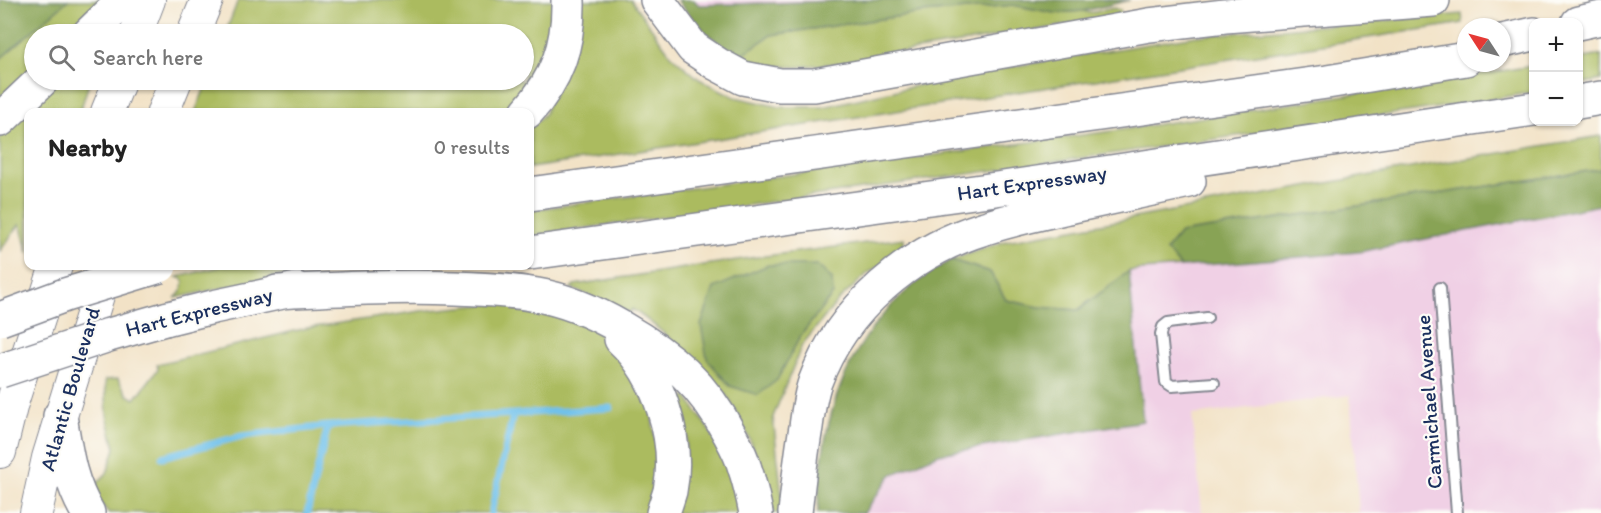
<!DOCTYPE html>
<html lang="en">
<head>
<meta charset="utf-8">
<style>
  body { margin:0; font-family:Itim,sans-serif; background:#f2f2f2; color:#222 }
  .controls { position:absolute; right:18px; top:18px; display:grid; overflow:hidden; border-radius:12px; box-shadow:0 2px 4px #0004 }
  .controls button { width:54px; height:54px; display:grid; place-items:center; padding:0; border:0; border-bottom:2px solid #e0e0e0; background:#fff; color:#222; font:30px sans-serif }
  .compass { position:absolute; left:1457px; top:18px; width:54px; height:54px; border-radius:50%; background:#fff; box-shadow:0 2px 4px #0004; rotate:306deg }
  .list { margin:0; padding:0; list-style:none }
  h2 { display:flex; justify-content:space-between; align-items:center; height:78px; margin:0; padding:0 24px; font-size:26px }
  h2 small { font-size:20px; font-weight:400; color:#767676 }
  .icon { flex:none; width:33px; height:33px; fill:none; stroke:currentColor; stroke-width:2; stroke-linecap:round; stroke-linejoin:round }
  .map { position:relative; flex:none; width:1601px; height:513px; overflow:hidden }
  .search { position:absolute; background:#fff; box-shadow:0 2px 4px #0004; left:24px; top:24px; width:510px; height:66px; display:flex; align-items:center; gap:15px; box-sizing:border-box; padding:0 21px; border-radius:33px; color:#767676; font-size:22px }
  .panel { position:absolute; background:#fff; box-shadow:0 2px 4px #0004; left:24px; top:108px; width:510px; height:162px; border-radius:12px }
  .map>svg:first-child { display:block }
</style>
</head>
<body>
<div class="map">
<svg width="1601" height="513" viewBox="0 0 1601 513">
  <rect width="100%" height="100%" fill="#fdfcf7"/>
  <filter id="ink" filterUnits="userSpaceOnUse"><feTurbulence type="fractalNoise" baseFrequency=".0167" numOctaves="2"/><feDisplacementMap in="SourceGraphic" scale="12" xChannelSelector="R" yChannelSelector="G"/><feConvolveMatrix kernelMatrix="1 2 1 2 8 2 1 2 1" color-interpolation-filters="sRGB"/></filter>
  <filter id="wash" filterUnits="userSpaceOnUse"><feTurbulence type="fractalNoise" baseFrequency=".008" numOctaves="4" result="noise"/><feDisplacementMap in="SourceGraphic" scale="24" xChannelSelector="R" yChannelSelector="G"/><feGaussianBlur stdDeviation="1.35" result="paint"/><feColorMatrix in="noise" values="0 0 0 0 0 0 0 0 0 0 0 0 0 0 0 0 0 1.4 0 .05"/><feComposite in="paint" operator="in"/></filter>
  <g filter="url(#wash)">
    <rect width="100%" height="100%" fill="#f2e2c6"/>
    <path fill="#f0d0e5" d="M694 0H868L699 5Z
      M1601 205V513H1359L1350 395 1192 415 1202 513H864L891 475 939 454 1143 421 1129 271 1359 252Z"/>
    <path fill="#abbb5e" stroke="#63755e" stroke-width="1.5" fill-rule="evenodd" d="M68 0H109L73 34H34V71L0 104V59Z
      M238 0H557L555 37 527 93 511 112H195L208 80H524V34H225Z
      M577 0H631L671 55 699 79 735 97 780 107H823L968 74 1196 36 1462 14 1463 23 530 168V129L545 113Z
      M1013 5 1054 13 1084 11 1090 13 1114 8 1120 10 1121 13 1115 17 840 63 797 67 764 65 740 56 771 35 922 13Z
      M1601 55V80L1579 84V59Z
      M1533 66V92L1470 103 530 236V210L1127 129Z
      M56 80H90L80 112H28V253L20 224 0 251V133Z
      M1601 136V169L1180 233 1166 250 1181 267 1130 271 1078 310 1039 307 1006 300 990 272 951 260 1006 241 1416 167Z
      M904 238V252L868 273 837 302 802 345 773 417 784 513H773C768 476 740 410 716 382 710 376 702 369 696 363 676 344 655 324 632 309L629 313 571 288 574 285 750 258ZM817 265 833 294 801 335 777 380Z
      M223 266H329L175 298C181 293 185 287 183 279L177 277Z
      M500 303 534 305 592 328 615 349 650 404 660 472 650 513H109L99 502 90 486 97 483 107 473 115 448 107 416 105 380 118 379 128 395 135 399 158 369 157 364 307 328 421 311Z
      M683 397H687L726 455 743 513H672C679 482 695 434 681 404Z"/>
    <path fill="#88a355" stroke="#52695a" stroke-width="1.5" d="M0 0H68L0 59Z
      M677 0H694L699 5 868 0H1130L1084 11 1054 13 1013 5 922 13 771 35 740 56C711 41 697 25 677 0Z
      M1601 169V205L1359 252 1181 267 1166 250 1180 233Z
      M951 260 990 272 1006 300 1039 307 1078 310 1129 271 1143 421 939 454 891 475 864 513H817L818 511C820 419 846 334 924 277 932 271 942 266 951 260Z
      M768 265H817L832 279 833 294 801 335 777 380 758 395 730 386 707 359 701 325 714 288Z"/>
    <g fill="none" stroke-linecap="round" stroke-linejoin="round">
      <path stroke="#70c1eb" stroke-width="7" d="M162 457 242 436 328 426 610 408
        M307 513 328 426
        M491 513 513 415"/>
    </g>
  </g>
  <g filter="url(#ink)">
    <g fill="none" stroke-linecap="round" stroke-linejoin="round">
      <defs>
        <path id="lane" d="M1440 288 1457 513
          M1207 318 1168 323 1163 327 1161 334 1166 382 1172 386 1214 383"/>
        <path id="primary" d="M136 34 149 0
          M193 34 207 0
          M107 112 120 80
          M163 112 176 80
          M0 452 12 403 56 266
          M36 513 48 458 107 266"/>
        <path id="highway" d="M657 0 693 48 717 64 743 78 780 85H814L1149 25 1225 16 1433 0
          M1578 23 1601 18
          M89 34 124 0
          M1502 41 1534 34
          M1578 102 1601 98
          M527 112C557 79 569 45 568 0
          M0 120 42 80
          M530 194 1327 82 1466 59
          M530 253 1003 188 1534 109
          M277 292C337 289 396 286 455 288 483 289 510 290 537 295 567 300 596 313 622 328 671 356 704 385 730 435 736 446 742 457 745 469 750 483 753 498 756 513
          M165 319 213 307 297 289
          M621 339C659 374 680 440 670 491 668 498 665 506 663 513
          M60 416C66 452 69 481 88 513
          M795 513C798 484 801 456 806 427 808 412 810 396 815 382 842 308 910 251 985 228 1015 218 1047 212 1078 205 1115 197 1152 189 1189 181"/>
      </defs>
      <use href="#lane" stroke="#868892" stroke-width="14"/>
      <use href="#primary" stroke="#868892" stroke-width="34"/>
      <use href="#highway" stroke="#868892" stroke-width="36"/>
      <use href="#lane" stroke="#fff" stroke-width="10"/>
      <use href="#primary" stroke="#fff" stroke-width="32"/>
      <use href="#highway" stroke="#fff" stroke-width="33"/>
      <defs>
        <path id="highway-bridge" d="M0 319 65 295 160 266
          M0 371 109 335 165 319"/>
      </defs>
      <use href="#highway-bridge" stroke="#868892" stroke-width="36" stroke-linecap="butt"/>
      <use href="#highway-bridge" stroke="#fff" stroke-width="33"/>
    </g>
  </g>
  <g text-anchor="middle" stroke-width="4.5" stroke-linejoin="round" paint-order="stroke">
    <g font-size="21" fill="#1b2f5e" stroke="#fdfcf7">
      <text transform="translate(1032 183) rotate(-8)" y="7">Hart Expressway</text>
      <text transform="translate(199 312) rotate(-14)" y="7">Hart Expressway</text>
      <text transform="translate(70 389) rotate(-74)" y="7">Atlantic Boulevard</text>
      <text transform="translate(1429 402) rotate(-94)" y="7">Carmichael Avenue</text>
    </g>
  </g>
</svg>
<div class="controls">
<button>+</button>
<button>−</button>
</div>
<svg class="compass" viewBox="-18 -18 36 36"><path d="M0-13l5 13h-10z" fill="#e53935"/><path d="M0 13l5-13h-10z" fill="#767676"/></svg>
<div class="search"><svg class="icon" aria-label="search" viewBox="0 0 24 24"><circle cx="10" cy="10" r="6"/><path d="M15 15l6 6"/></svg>Search here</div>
<section class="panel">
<h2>Nearby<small>0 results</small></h2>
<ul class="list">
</ul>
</section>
</div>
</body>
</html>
